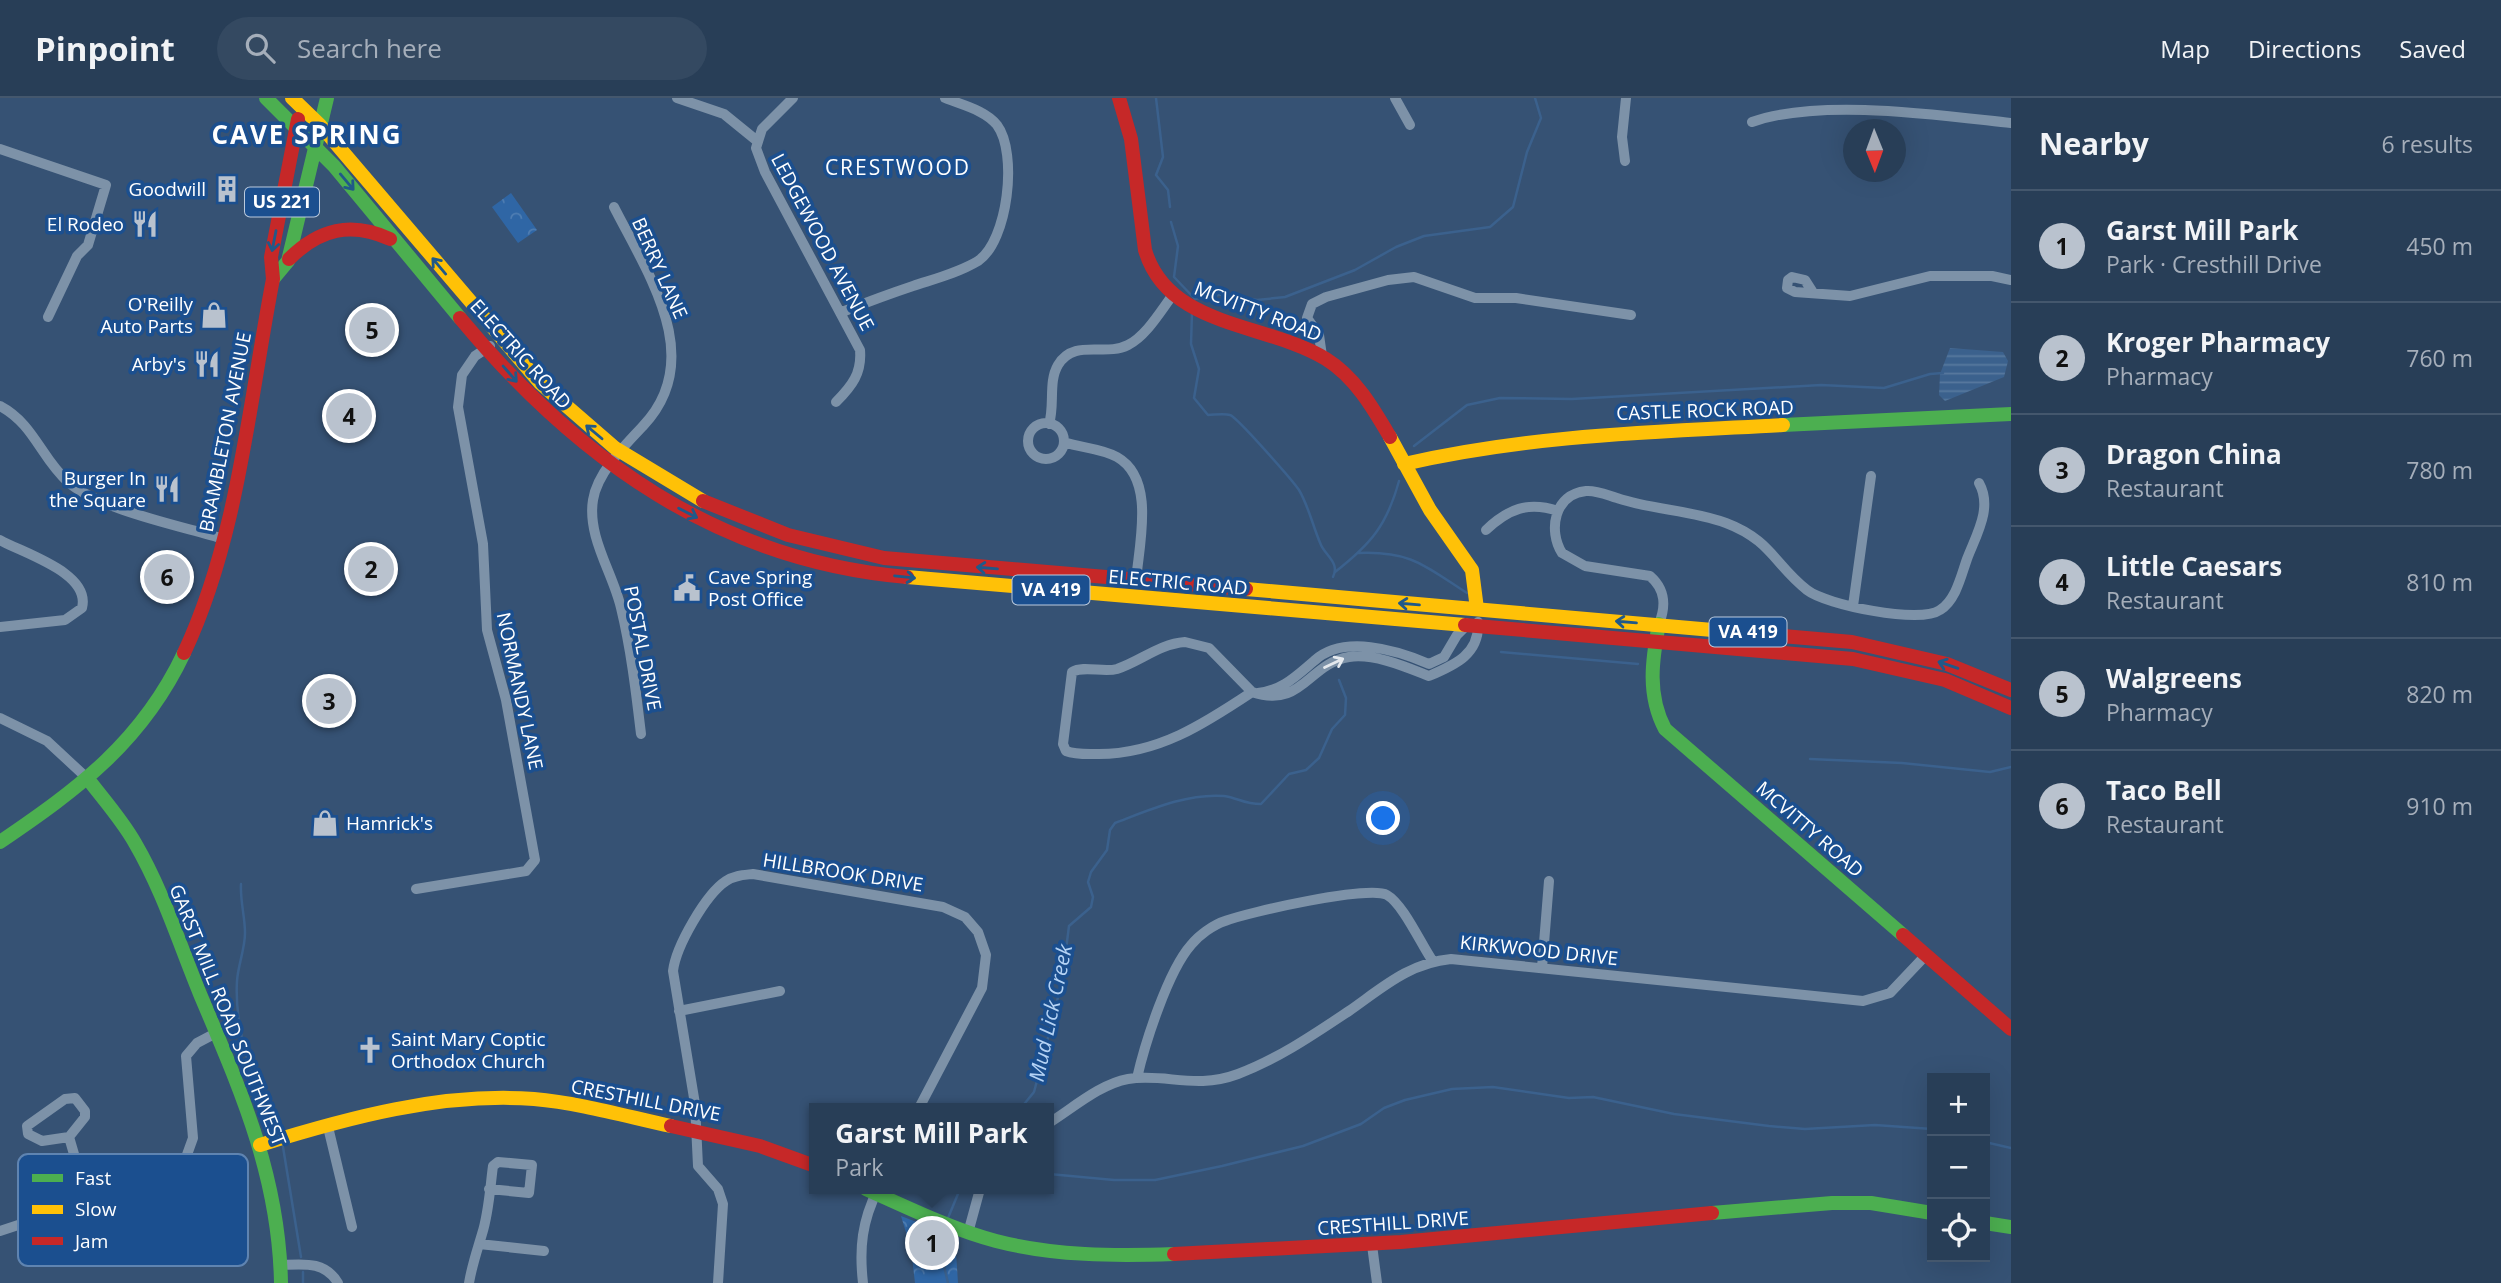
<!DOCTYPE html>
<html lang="en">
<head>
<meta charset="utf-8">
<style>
  body { margin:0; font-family:"Open Sans",sans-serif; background:#344961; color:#f1f3f6 }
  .controls { position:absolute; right:21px; bottom:21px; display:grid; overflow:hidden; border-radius:0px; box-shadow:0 7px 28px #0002 }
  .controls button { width:63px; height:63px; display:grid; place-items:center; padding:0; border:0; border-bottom:2px solid #44576d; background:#283e57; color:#f1f3f6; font:35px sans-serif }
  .compass { position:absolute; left:1843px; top:21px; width:63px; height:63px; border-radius:50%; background:#283e57; box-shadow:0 7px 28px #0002; rotate:179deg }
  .you { position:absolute; left:1384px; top:721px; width:24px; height:24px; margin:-18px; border:5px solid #fff; border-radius:50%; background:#1a73e8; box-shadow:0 0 0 10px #1a73e833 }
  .badge { display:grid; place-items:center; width:46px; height:46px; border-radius:50%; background:#b9c2ce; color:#111; font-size:23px; font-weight:700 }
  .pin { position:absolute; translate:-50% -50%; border:4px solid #fff; box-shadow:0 2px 7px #0006 }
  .popup { position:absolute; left:809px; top:1005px; width:245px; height:91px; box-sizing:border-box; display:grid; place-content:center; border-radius:0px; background:#283e57; filter:drop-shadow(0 2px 5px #0005); font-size:23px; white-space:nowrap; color:#a5aeba }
  .popup b { font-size:26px; color:#f1f3f6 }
  .popup::after { content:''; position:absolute; left:50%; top:100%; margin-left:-14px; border:14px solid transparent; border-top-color:#283e57 }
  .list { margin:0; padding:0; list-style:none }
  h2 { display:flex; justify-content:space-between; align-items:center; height:91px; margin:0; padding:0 28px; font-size:30px }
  h2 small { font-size:23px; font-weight:400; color:#a5aeba }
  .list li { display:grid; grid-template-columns:46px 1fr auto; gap:21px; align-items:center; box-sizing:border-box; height:112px; padding:0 28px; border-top:2px solid #44576d }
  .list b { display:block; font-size:26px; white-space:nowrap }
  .list p { margin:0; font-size:23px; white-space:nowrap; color:#a5aeba }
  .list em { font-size:23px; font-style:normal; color:#a5aeba }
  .icon { flex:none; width:38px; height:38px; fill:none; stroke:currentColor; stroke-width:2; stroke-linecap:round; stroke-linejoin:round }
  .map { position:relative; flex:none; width:2011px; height:1185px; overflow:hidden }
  header { display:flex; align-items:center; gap:42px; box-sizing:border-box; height:98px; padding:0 35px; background:#283e57; border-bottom:2px solid #44576d }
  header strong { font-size:33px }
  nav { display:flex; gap:38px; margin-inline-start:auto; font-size:24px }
  .search { width:490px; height:63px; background:#344961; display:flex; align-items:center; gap:18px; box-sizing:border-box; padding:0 24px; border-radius:38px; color:#a5aeba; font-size:26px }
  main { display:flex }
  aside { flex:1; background:#283e57 }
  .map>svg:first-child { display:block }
</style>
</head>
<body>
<header>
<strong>Pinpoint</strong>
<div class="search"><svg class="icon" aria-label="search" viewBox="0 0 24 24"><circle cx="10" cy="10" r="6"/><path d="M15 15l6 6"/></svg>Search here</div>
<nav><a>Map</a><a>Directions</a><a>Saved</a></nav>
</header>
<main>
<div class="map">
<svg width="2011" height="1185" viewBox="0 0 2011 1185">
  <defs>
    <pattern id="forest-crowns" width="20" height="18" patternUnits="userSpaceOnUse" patternTransform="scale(1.75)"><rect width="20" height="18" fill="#2f66a5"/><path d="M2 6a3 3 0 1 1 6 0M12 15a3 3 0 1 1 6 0" fill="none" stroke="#4e7db2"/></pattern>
    <pattern id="water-rules" width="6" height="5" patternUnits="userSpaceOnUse" patternTransform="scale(1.75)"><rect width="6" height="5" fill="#3b618d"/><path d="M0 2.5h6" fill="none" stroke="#58799e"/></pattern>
  </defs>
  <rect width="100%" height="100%" fill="#365274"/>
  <path fill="url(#forest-crowns)" d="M511 95 537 132 518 145 492 109Z
    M901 1118 955 1139 958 1185H915L911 1151Z"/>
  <path fill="url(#water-rules)" d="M1950 250 2003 254 2008 263 2004 279 1945 303 1939 297 1940 276Z"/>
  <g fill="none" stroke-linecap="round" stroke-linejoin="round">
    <path stroke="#3b618d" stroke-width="2.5" d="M1156 0 1163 59 1156 77 1168 92 1170 109
      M1171 124 1178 148 1174 179 1195 201
      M1195 201 1225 196 1257 202 1285 199 1355 172 1396 149 1424 138 1490 129 1513 109 1527 54 1541 20 1535 0
      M1192 214 1191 246 1199 271 1194 300 1208 317C1214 317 1224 315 1230 317 1237 319 1293 383 1299 392 1309 409 1313 429 1321 447 1326 458 1340 465 1333 479
      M1414 348 1467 307 1500 300 1572 301 1821 287 1884 290 1930 276 1943 275
      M1359 455C1411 453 1425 468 1467 495
      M1335 474C1371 446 1387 427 1399 383
      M1501 554 1638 566
      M1810 661 1902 665 1990 674 2011 669
      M241 786C240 803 245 818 245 835 245 851 238 867 237 883 234 934 254 989 276 1035
      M1021 1010 1034 994 1043 960 1062 883 1069 828 1091 809 1093 799 1088 784 1091 774 1107 752 1110 732 1115 725C1149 712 1187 695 1224 698 1238 700 1244 706 1261 706L1289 676 1306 672 1319 660 1332 631 1345 617 1346 600 1339 582
      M1985 1044 2011 1050
      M283 1049 301 1159
      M1049 1076 1114 1082H1155L1222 1068 1303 1048 1361 1026 1384 1010 1405 1002 1452 991 1493 989 1569 1000 1593 999 1674 1016 1769 1028 1805 1031 1875 1027 1932 1031
      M948 1120 960 1091
      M946 1130 941 1155 948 1185
      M303 1185V1174"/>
    <path stroke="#7d92a8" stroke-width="10" d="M677 0 724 16 756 42
      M793 0 762 31 756 50 765 74 860 252C862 275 852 288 836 304
      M1395 0 1410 27
      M1752 24C1820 0 1937 17 2011 25
      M0 51 106 87 88 147 77 158 48 219
      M1625 63 1622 39 1626 0
      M614 109C648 176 707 261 643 328 624 348 597 375 593 402 587 439 613 475 621 510 631 551 636 594 641 636
      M1812 193 1805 182 1792 179 1788 182 1787 190 1795 194 1850 198 1930 178H1992L2011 182
      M842 214C865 205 889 196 913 188 934 181 958 175 978 163 1008 143 1018 55 997 27 985 12 962 7 945 0
      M1322 258 1319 237 1307 220 1312 206 1326 199 1388 182 1414 179 1475 200H1516L1631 217
      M0 308C34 326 41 360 68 384 100 412 182 428 224 441
      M1028 343a18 18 0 1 1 36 0a18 18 0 1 1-36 0Z
      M1049 326C1055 307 1048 284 1058 267 1074 240 1105 259 1128 247 1146 238 1160 214 1172 198
      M1064 344C1081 350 1101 350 1117 359 1156 381 1139 446 1136 483
      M1486 432C1508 411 1528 403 1558 413
      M0 442C25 456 91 475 82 510L65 522 0 529
      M1853 508 1871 378
      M1659 526C1666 508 1666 492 1650 478L1585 468 1562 455C1548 433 1554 396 1586 393 1596 392 1607 397 1617 400 1652 412 1691 412 1726 425 1771 442 1775 467 1807 492 1826 507 1920 526 1940 512 1956 502 1961 478 1967 461 1976 437 1993 410 1979 385
      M1185 544 1209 550 1252 594C1204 626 1158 656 1099 656 1088 656 1076 657 1066 653L1063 646 1072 574C1084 567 1103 575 1117 571 1141 563 1159 546 1185 544Z
      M1252 594C1303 611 1307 566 1349 559 1374 555 1406 569 1429 578 1455 567 1480 556 1478 524
      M1258 595C1283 592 1296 578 1314 563 1343 536 1397 552 1429 566L1444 559 1457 537 1468 526
      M0 620 47 643 88 681
      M416 791 526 773 535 762 506 602 487 532 483 446 458 309 462 277 475 258 490 248
      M1542 870 1549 783
      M679 913 780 893
      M1137 980C1145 945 1168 873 1191 847 1199 837 1213 827 1225 823 1249 814 1369 787 1387 797 1403 806 1421 846 1432 862
      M1049 1025C1073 1010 1100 986 1128 981 1166 975 1195 992 1238 976 1278 961 1313 937 1349 913 1382 890 1409 865 1451 861L1863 903 1890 895 1926 857
      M328 1029 352 1129
      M69 1039 85 1019V1013L75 1000 65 1001 27 1028 28 1036 42 1043 69 1039 88 1104
      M0 1133 170 1077 184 1065 193 1040 186 958 197 945 216 935
      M968 1135 980 1091
      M479 1146 544 1153
      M1372 1147 1377 1185
      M282 1167C304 1166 325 1163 338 1185
      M469 1185C472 1167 477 1153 482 1136 489 1114 490 1090 493 1068L498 1064 532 1067 529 1095 489 1091
      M718 1185 723 1106 718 1091 698 1068 695 1006 673 873C676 848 706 796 726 783 735 777 744 777 753 776L943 809 965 819 978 834 986 857 982 890 919 1010
      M863 1185C859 1150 862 1123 878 1091"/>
    <path stroke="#4caf50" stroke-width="14" d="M266 0 334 68 460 220
      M273 181 288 163 327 0
      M1783 327 2011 316
      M1659 526C1652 562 1647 597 1665 631L1903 837
      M88 681C104 702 122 722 135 745 163 793 179 845 200 896 241 993 279 1078 281 1185
      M0 744C78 691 142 644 184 555
      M866 1091C909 1110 951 1131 996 1143 1054 1158 1115 1158 1174 1156
      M1712 1115 1832 1105H1871L1932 1115
      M1985 1125 2011 1129"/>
    <path stroke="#ffc107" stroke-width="14" d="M292 0 320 27 540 285 615 350 703 403
      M1390 339 1430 412 1472 472 1477 511
      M1404 366C1530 337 1654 334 1783 327
      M907 479 1465 527
      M1246 491 1724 533
      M260 1047C347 1020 442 994 534 1001 580 1005 625 1018 671 1028"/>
    <path stroke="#c62828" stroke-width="14" d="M1119 0 1131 41 1145 152C1168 230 1265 224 1326 261 1355 279 1373 310 1390 339
      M289 161C319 131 351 123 390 141
      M460 220C577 361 719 463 907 479
      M703 403 788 437 884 460 1246 491
      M1465 527 1853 561 1945 582 2011 610
      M1724 533 1852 544 1947 566 2011 592
      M184 555C238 440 249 305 273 181L271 159 298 21
      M1903 837 2011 931
      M671 1028 760 1048 815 1068
      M1174 1156 1401 1144 1712 1115"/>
  </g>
  <defs><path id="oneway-shaft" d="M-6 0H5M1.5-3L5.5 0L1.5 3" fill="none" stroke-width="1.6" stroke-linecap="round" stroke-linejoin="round" transform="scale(1.75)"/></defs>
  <g stroke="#205989">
    <use href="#oneway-shaft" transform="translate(347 84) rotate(50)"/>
    <use href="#oneway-shaft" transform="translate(274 143) rotate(101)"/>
    <use href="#oneway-shaft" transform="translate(439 168) rotate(-130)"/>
    <use href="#oneway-shaft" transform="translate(510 276) rotate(49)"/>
    <use href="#oneway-shaft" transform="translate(594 334) rotate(-140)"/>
    <use href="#oneway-shaft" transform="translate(688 415) rotate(27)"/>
    <use href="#oneway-shaft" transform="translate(987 470) rotate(-175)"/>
    <use href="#oneway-shaft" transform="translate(905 479) rotate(6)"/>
    <use href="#oneway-shaft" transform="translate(1409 506) rotate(-175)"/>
    <use href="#oneway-shaft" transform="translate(1626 524) rotate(-175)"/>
    <use href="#oneway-shaft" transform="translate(1948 567) rotate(-161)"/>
  </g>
  <use stroke="#e5e9ee" href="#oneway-shaft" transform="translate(1334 565) rotate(-25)"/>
  <defs>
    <symbol id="building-bare" viewBox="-9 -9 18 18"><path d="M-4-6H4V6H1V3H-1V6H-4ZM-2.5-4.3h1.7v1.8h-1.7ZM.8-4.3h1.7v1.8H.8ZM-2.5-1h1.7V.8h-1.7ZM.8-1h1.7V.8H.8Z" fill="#b9c2ce" stroke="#1b4f8f" stroke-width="2.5" paint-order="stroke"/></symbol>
    <symbol id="restaurant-bare" viewBox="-9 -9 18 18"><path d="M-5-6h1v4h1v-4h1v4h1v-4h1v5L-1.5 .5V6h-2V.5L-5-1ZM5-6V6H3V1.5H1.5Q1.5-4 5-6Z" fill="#b9c2ce" stroke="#1b4f8f" stroke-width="2.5" paint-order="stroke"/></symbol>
    <symbol id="shop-bare" viewBox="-9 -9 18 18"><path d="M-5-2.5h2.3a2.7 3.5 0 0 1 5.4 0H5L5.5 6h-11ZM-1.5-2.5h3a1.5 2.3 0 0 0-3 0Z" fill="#b9c2ce" stroke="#1b4f8f" stroke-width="2.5" paint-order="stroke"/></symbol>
    <symbol id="civic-bare" viewBox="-9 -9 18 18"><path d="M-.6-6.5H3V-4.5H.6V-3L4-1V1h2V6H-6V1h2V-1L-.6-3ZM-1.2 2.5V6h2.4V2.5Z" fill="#b9c2ce" stroke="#1b4f8f" stroke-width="2.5" paint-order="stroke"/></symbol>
    <symbol id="church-bare" viewBox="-9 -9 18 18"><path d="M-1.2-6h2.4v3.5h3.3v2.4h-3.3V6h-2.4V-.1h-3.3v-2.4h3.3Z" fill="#b9c2ce" stroke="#1b4f8f" stroke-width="2.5" paint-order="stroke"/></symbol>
  </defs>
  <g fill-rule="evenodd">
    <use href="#building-bare" x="208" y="72" width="38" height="38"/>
    <use href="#restaurant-bare" x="126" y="107" width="38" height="38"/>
    <use href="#shop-bare" x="195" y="198" width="38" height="38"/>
    <use href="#restaurant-bare" x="188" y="247" width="38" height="38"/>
    <use href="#restaurant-bare" x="148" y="372" width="38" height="38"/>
    <use href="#civic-bare" x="668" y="471" width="38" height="38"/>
    <use href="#shop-bare" x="306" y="706" width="38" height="38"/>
    <use href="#church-bare" x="351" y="933" width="38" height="38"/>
  </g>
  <g text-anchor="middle" stroke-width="7" stroke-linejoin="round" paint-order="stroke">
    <g fill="#1b4f8f" stroke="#bbcadd" stroke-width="2">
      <rect x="245" y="89.5" width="74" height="29" rx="5"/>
      <rect x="1012.5" y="477.5" width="77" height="29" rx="5"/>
      <rect x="1709.5" y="519.5" width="77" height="29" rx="5"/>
    </g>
    <g font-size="18" font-weight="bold" fill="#fff">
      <text x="282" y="110">US 221</text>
      <text x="1051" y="498">VA 419</text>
      <text x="1748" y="540">VA 419</text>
    </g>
    <g font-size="19" fill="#fff" stroke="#1b4f8f" text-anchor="end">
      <text x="206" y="98">Goodwill</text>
      <text x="124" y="133">El Rodeo</text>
      <text x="193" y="213">O'Reilly<tspan x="193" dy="22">Auto Parts</tspan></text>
      <text x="186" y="273">Arby's</text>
      <text x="146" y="387">Burger In<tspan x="146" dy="22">the Square</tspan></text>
      <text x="708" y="486" text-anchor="start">Cave Spring<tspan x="708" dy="22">Post Office</tspan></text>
      <text x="346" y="732" text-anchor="start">Hamrick's</text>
      <text x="391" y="948" text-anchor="start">Saint Mary Coptic<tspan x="391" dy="22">Orthodox Church</tspan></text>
    </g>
    <g font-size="19" fill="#fff" stroke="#1b4f8f">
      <text transform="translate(823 144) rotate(62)" y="7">LEDGEWOOD AVENUE</text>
      <text transform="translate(660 170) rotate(66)" y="7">BERRY LANE</text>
      <text transform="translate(1258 213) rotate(21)" y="7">MCVITTY ROAD</text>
      <text transform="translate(521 256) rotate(48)" y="7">ELECTRIC ROAD</text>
      <text transform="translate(1705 312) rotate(-2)" y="7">CASTLE ROCK ROAD</text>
      <text transform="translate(225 334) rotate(-79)" y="7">BRAMBLETON AVENUE</text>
      <text transform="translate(1178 484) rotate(5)" y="7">ELECTRIC ROAD</text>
      <text transform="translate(643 550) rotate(79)" y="7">POSTAL DRIVE</text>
      <text transform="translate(520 593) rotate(78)" y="7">NORMANDY LANE</text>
      <text transform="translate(1810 731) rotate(41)" y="7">MCVITTY ROAD</text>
      <text transform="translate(843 774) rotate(9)" y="7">HILLBROOK DRIVE</text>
      <text transform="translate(1539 852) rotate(6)" y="7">KIRKWOOD DRIVE</text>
      <text transform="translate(228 917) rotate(68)" y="7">GARST MILL ROAD SOUTHWEST</text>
      <text transform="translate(646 1002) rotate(11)" y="7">CRESTHILL DRIVE</text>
      <text transform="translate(1393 1125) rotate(-4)" y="7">CRESTHILL DRIVE</text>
    </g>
    <g font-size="21" letter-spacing="2" fill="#fff" stroke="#1b4f8f">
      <text x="898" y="77">CRESTWOOD</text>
    </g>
    <g font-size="21" font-style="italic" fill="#b5d3f5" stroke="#1b4f8f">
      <text transform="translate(1051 915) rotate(-78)" y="7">Mud Lick Creek</text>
    </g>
    <g font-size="26" font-weight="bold" letter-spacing="2" fill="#fff" stroke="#1b4f8f">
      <text x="307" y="46">CAVE SPRING</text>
    </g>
  </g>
  <rect x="18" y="1056" width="230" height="112" rx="10" fill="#1b4f8f" stroke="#5f84b1" stroke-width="2"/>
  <rect x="32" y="1076" width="31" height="8" fill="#4caf50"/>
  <rect x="32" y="1107" width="31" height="9" fill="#ffc107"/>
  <rect x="32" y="1139" width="31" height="8" fill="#c62828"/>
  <g font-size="19" fill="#fff">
    <text x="75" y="1087">Fast</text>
    <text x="75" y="1118">Slow</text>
    <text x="75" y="1150">Jam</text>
  </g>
</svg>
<div class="controls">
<button>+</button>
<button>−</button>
<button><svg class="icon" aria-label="locate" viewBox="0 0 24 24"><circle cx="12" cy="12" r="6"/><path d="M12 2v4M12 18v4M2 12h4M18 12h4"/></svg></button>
</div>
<svg class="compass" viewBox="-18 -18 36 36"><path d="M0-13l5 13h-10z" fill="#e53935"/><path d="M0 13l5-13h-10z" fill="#a5aeba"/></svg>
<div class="you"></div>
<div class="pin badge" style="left:932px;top:1145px">1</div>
<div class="popup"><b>Garst Mill Park</b>Park</div>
<div class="pin badge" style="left:371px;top:471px">2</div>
<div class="pin badge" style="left:329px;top:603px">3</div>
<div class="pin badge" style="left:349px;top:318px">4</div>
<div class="pin badge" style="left:372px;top:232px">5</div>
<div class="pin badge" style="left:167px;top:479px">6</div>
</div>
<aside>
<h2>Nearby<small>6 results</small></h2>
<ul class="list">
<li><span class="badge">1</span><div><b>Garst Mill Park</b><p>Park · Cresthill Drive</p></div><em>450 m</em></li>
<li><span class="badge">2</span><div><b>Kroger Pharmacy</b><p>Pharmacy</p></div><em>760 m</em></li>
<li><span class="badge">3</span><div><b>Dragon China</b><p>Restaurant</p></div><em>780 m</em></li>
<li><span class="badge">4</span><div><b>Little Caesars</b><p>Restaurant</p></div><em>810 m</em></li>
<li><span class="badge">5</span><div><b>Walgreens</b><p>Pharmacy</p></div><em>820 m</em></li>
<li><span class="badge">6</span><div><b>Taco Bell</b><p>Restaurant</p></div><em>910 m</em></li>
</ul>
</aside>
</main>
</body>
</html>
